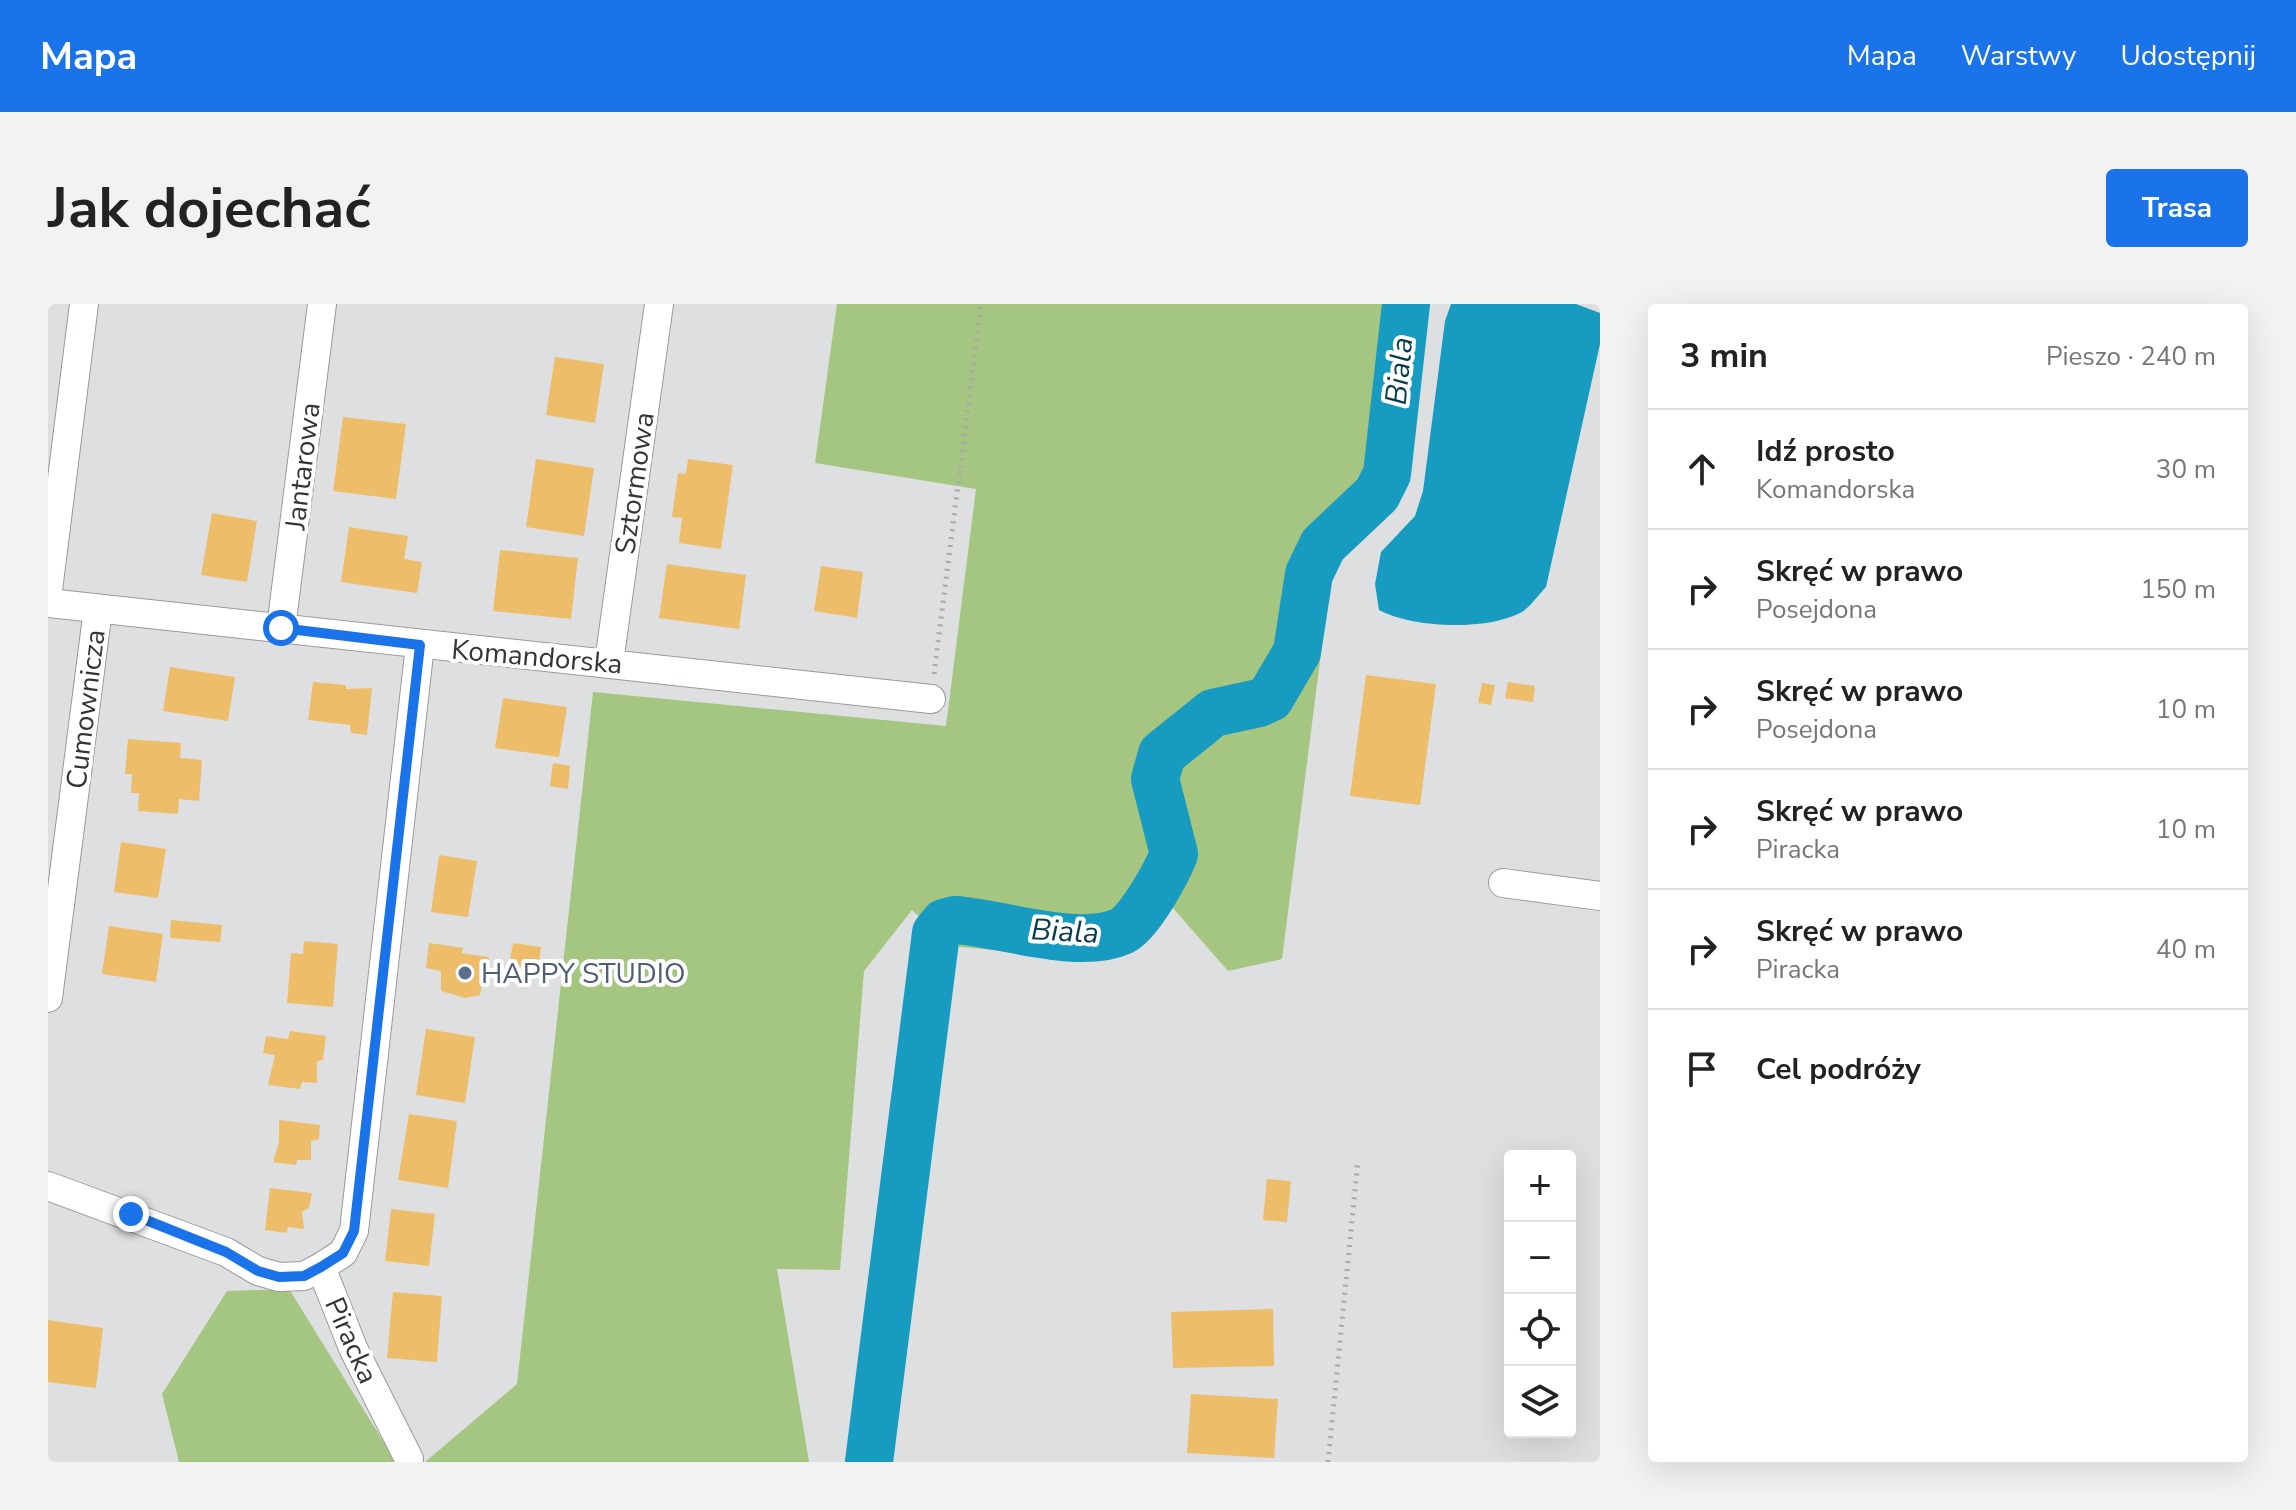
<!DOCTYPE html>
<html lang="pl">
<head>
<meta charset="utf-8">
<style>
  body { margin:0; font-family:"Nunito Sans",sans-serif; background:#f2f2f2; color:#222 }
  .controls { position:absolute; right:24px; bottom:24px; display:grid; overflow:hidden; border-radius:8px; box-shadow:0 8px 32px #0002 }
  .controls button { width:72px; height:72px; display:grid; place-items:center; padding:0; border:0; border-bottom:2px solid #e0e0e0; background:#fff; color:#222; font:40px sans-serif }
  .stop { position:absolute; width:24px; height:24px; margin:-18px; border:6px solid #1a73e8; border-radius:50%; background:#fff }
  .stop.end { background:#1a73e8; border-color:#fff; box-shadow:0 2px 8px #0008 }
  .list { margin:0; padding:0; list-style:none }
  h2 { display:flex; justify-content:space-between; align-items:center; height:104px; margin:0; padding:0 32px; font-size:34px }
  h2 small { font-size:26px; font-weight:400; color:#767676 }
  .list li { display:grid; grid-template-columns:52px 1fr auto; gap:24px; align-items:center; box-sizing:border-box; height:120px; padding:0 32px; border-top:2px solid #e0e0e0 }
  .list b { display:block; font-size:30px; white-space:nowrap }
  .list p { margin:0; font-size:26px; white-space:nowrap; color:#767676 }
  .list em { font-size:26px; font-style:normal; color:#767676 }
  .icon { flex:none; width:44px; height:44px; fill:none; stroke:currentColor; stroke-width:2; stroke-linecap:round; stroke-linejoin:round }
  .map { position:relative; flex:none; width:1552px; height:1158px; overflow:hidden; border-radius:8px }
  header { display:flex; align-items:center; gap:48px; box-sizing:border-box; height:112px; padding:0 40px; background:#1a73e8; color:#fff }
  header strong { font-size:38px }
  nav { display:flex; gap:44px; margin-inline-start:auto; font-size:28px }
  .intro { display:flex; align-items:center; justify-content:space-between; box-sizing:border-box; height:192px; padding:0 48px }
  h1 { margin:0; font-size:56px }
  .button { padding:20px 36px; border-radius:8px; background:#1a73e8; color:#fff; font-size:28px; font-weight:700 }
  main { display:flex; gap:48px; padding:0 48px }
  aside { flex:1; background:#fff; border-radius:8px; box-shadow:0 8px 32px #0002 }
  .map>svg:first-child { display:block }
</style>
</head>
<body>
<header>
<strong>Mapa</strong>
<nav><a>Mapa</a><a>Warstwy</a><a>Udostępnij</a></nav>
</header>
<div class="intro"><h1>Jak dojechać</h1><a class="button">Trasa</a></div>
<main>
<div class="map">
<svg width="1552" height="1158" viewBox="0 0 1552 1158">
  <rect width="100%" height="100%" fill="#dedfe1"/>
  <path fill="#a5c681" d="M789 0H1372L1349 186 1284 263 1234 655 1180 667 1118 596 1078 649 1043 655 902 642 864 606 816 667 792 966 729 965 761 1158H377L469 1080 545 388 898 422 928 185 767 159Z
    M241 985 348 1158H131L114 1090 179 987Z"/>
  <path fill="#189bc0" d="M1403 0H1528L1552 9V40L1498 283C1490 291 1482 304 1472 309 1436 327 1365 324 1331 306L1327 280 1333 248 1367 212 1375 187 1397 17Z"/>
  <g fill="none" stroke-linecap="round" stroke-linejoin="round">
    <path stroke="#189bc0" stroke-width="48" d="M821 1158 888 629 896 619 907 616C954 619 1031 647 1074 627 1091 619 1119 568 1126 550L1107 475 1114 450 1165 409 1211 399 1222 394 1249 348 1261 270 1275 241 1329 190 1339 170 1358 0"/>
  </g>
  <path fill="#eebd6a" d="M507 53 556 60 547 119 498 111Z
    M295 113 358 120 348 195 285 187Z
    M488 155 546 164 536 232 478 223Z
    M640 155 685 161 673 245 631 239 634 214 624 213 630 169 638 170Z
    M164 209 209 217 199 278 153 271Z
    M301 223 360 232 356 255 374 258 369 289 293 278Z
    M452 246 530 254 523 315 445 307Z
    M619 260 698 271 691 325 611 314Z
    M773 262 815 268 809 314 766 307Z
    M122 363 187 373 180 417 115 407Z
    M1318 371 1388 380 1372 501 1302 492Z
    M265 378 298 381V385L324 384 319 431 303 429 302 421 260 416Z
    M1460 378 1487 382 1485 398 1457 394Z
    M1434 379 1447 381 1443 401 1430 399Z
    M455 394 519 403 511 453 447 444Z
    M80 435 133 439 132 454 154 456 151 497 131 495 130 510 90 507 91 489H83L84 470H77Z
    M505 459 522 462 520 485 502 482Z
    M73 538 118 545 110 594 66 588Z
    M391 551 429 557 420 613 383 608Z
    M123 616 174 621 172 638 122 634Z
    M61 622 115 630 108 678 54 670Z
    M256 637 290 640 285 703 239 699 243 649 255 650Z
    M381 639 416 644 413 649 441 653V672L436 673 432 691 417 694 393 687V667L378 664Z
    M465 639 493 643 490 665 461 661Z
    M378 725 427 733 417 799 368 791Z
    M242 727 278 732 275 756 269 757V779L254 778 252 785 220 781 227 751 215 749 218 732 240 735Z
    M361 810 409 817 400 884 350 876Z
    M231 816 272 821 271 835 263 837V856H249L248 861 225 858 231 838Z
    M1219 875 1243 877 1239 918 1215 916Z
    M222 884 264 889 261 904 254 908 256 925 240 923 239 929 217 926Z
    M343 905 387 910 381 962 337 957Z
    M345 988 394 992 389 1058 339 1054Z
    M1225 1005 1226 1062 1125 1064 1123 1008Z
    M0 1016 55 1024 48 1084 0 1078Z
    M1143 1090 1230 1095 1226 1154 1139 1149Z"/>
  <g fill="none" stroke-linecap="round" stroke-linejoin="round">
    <defs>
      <path id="minor" d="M0 286 36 0
        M0 299 883 395
        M233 324 274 0
        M561 358 611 0
        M1455 579 1552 592
        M0 694 50 305
        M0 882 178 948 210 967 231 973 256 972 273 963 305 1044 361 1155
        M273 963 295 949 306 927 372 341"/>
    </defs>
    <use href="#minor" stroke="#999a9b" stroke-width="30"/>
    <path stroke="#a8a9aa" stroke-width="5" stroke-dasharray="2 6" stroke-linecap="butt" d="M886 370 933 0
      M1280 1158 1310 856"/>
    <use href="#minor" stroke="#fff" stroke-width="28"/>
  </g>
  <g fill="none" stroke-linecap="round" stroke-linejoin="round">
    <path stroke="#1a73e8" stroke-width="10" d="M83 910 178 948 210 967 231 973 256 972 273 963 295 949 306 927 372 341 233 324"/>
  </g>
  <circle fill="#5c6f8a" stroke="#fff" stroke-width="3" cx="417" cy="669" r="8"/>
  <g text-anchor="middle" stroke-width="8" stroke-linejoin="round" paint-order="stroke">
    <g font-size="28" fill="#343435" stroke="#fff">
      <text transform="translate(254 162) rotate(-83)" y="10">Jantarowa</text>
      <text transform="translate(586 179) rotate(-82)" y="10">Sztormowa</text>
      <text transform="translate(489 352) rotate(5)" y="10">Komandorska</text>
      <text transform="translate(37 405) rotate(-83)" y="10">Cumownicza</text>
      <text transform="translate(304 1036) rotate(66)" y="10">Piracka</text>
    </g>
    <g font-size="28" fill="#4e5e75" stroke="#fff" text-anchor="start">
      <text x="433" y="679">HAPPY STUDIO</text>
    </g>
    <g font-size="30" font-style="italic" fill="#073c4c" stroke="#fff">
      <text transform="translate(1351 67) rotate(-84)" y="10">Biala</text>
      <text transform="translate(1017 627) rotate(3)" y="10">Biala</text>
    </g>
  </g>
</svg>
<div class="controls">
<button>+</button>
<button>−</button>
<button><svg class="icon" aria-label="locate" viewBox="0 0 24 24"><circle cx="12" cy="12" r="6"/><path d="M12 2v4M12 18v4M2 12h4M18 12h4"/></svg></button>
<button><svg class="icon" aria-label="layers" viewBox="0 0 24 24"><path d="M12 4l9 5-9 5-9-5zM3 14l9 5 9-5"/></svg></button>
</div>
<div class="stop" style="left:233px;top:324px"></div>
<div class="stop end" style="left:83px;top:910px"></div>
</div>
<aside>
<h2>3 min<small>Pieszo · 240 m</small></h2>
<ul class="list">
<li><svg class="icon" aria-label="ahead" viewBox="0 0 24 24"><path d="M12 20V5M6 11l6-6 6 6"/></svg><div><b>Idź prosto</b><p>Komandorska</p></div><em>30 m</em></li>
<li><svg class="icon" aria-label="right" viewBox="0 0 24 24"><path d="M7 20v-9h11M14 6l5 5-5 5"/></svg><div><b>Skręć w prawo</b><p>Posejdona</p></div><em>150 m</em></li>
<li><svg class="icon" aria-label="right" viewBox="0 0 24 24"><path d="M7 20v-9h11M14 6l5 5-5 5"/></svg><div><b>Skręć w prawo</b><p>Posejdona</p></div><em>10 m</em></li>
<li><svg class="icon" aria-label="right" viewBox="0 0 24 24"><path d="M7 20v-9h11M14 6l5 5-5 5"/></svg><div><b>Skręć w prawo</b><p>Piracka</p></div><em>10 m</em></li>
<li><svg class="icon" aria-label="right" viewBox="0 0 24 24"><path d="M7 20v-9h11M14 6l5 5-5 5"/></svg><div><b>Skręć w prawo</b><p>Piracka</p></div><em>40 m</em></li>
<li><svg class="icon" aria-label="arrive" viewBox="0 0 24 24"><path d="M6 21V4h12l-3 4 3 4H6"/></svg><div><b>Cel podróży</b></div></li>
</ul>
</aside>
</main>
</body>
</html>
